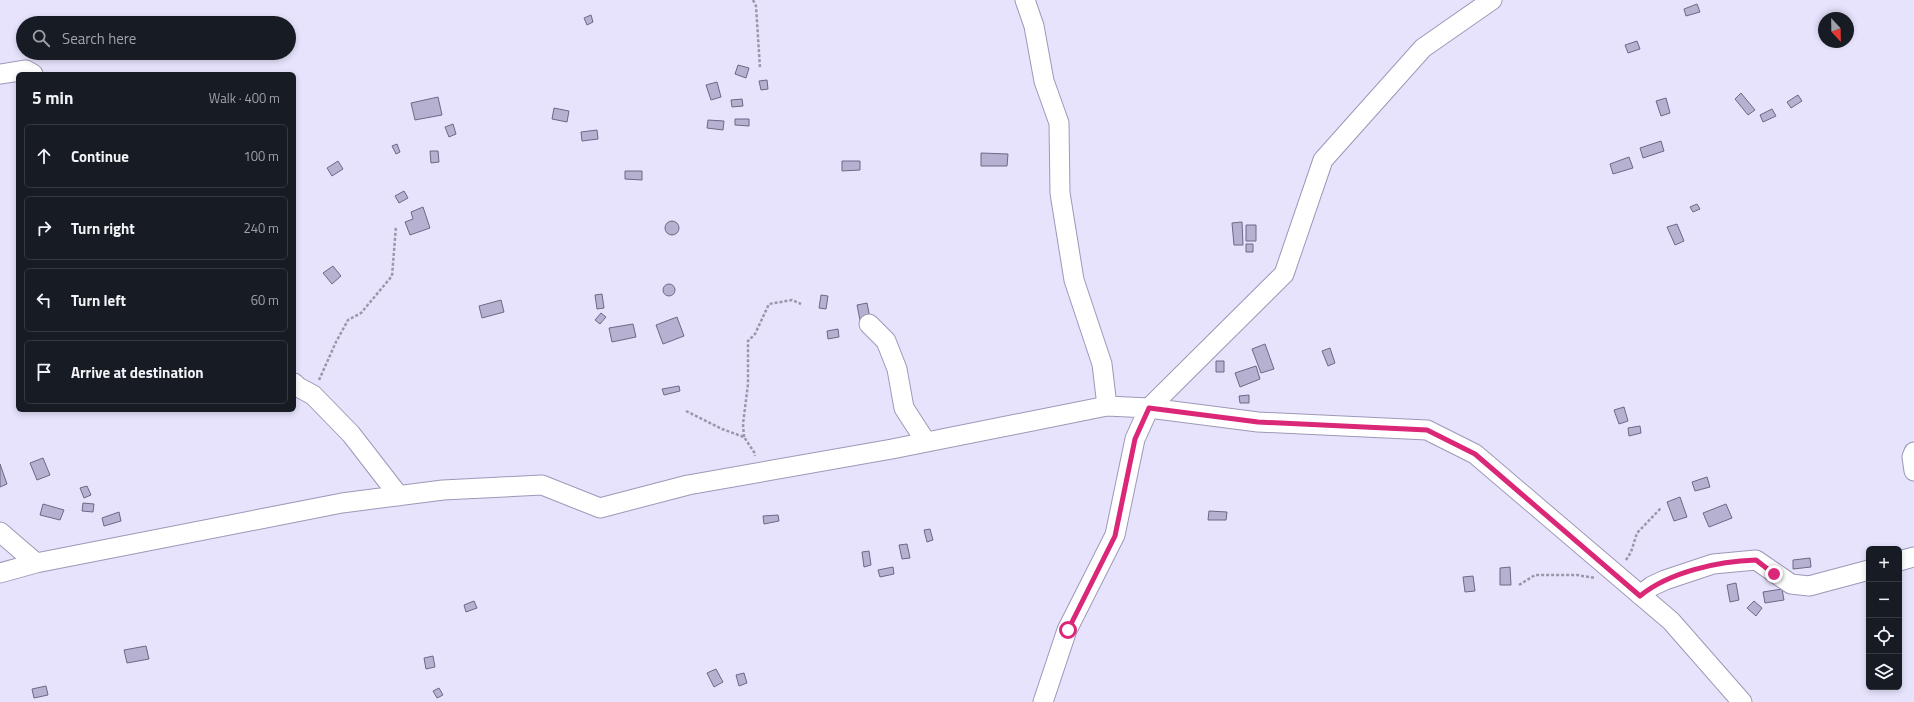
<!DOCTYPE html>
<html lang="en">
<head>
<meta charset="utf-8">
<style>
  body { margin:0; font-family:"Titillium Web",sans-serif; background:#242831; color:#f1f3f6 }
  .controls { position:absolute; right:12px; bottom:12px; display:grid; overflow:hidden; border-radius:6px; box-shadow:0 2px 6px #0003 }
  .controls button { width:36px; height:36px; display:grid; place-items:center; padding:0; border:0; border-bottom:1px solid #363941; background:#171b24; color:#f1f3f6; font:20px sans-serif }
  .compass { position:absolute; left:1818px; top:12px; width:36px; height:36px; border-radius:50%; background:#171b24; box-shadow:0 2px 6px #0003; rotate:158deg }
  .stop { position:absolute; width:12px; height:12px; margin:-9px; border:3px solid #db2777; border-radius:50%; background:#fff }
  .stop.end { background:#db2777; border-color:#fff; box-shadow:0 1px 4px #0008 }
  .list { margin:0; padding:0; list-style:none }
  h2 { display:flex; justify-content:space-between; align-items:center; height:52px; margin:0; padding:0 16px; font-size:17px }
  h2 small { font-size:13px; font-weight:400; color:#9ea1a6 }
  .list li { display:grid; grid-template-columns:26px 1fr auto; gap:12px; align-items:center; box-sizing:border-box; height:64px; margin:0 8px 8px; padding:0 8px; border:1px solid #363941; border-radius:6px }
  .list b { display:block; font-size:15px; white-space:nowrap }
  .list em { font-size:13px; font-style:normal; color:#9ea1a6 }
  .icon { flex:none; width:22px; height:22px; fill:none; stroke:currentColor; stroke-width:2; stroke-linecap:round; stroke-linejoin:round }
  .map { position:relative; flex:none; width:1914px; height:702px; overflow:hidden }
  .search { position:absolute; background:#171b24; box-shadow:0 2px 6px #0003; left:16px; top:16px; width:280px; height:44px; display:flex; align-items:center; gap:10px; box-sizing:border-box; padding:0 14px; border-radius:22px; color:#9ea1a6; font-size:15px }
  .panel { position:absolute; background:#171b24; box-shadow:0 2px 6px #0003; left:16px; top:72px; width:280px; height:340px; border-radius:6px }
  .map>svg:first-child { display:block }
</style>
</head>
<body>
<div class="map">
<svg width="1914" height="702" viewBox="0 0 1914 702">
  <rect width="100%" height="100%" fill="#e7e3fd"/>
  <path fill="#b6b1d1" stroke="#6d6885" d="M1697 4 1700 12 1686 16 1684 9Z
    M591 15 593 22 587 25 584 18Z
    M1637 41 1640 49 1628 53 1625 45Z
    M738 65 749 68 746 78 735 74Z
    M767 80 768 89 761 90 759 81Z
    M717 82 721 97 711 100 706 85Z
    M1741 93 1755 110 1748 115 1735 99Z
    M1798 95 1802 101 1791 108 1787 102Z
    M438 97 442 115 415 120 411 103Z
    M1666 98 1670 113 1661 116 1656 101Z
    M742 99 743 106 732 107 731 100Z
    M554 108 569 111 567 122 552 119Z
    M1772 109 1776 116 1763 122 1760 115Z
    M735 119H749V126L735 125Z
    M708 120 724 121 723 130 707 128Z
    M453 124 456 134 449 137 445 127Z
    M597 130 598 139 582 141 581 132Z
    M1661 141 1664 151 1643 158 1640 148Z
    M397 144 400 152 396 154 392 146Z
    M430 151H438L439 162 431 163Z
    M981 153 1008 154 1007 166H981Z
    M1629 157 1633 168 1613 174 1610 164Z
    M338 161 343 169 332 176 327 168Z
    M842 161H860V170L842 171Z
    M625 171H642V180L625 179Z
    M404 191 408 198 399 203 395 196Z
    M1697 204 1700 209 1693 212 1690 207Z
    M423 207 430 228 410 235 405 222 413 219 411 212Z
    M665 228a7 7 0 1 1 14 0a7 7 0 1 1-14 0Z
    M1242 222 1243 245H1234L1232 223Z
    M1677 224 1684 241 1675 245 1667 227Z
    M1246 225H1256V241H1246Z
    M1246 244H1253V252H1246Z
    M333 266 341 276 332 284 323 273Z
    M663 290a6 6 0 1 1 12 0a6 6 0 1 1-12 0Z
    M602 294 604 308 597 309 595 295Z
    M821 295 828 296 826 309 819 308Z
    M501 300 504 312 482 318 479 306Z
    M867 303 870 318 860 320 857 305Z
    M601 313 606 317 600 324 595 320Z
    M677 317 684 336 663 344 656 325Z
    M633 324 636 337 612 342 609 328Z
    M838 329 839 337 828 339 827 331Z
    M1265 344 1274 369 1261 373 1252 349Z
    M1330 348 1335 363 1328 366 1322 351Z
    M1216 361H1224V372H1216Z
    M1256 366 1260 379 1240 387 1235 373Z
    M679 386 680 391 664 395 662 389Z
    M1249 395V403H1240L1239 396Z
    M1624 407 1628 421 1619 424 1614 410Z
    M1640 426 1641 433 1629 436 1628 428Z
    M43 458 50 475 37 480 30 463Z
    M0 464 7 484 0 487Z
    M1707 477 1710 487 1695 491 1692 482Z
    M87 486 91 495 84 498 80 488Z
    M1680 497 1687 517 1674 521 1667 502Z
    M83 503 94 504 93 512 82 511Z
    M43 504 64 510 60 520 40 515Z
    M1726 504 1732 518 1709 527 1703 513Z
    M1209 511 1227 512 1226 520H1208Z
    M119 512 121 521 104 526 102 518Z
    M778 515 779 521 764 524 763 516Z
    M930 529 933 540 927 542 924 530Z
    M907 544 910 558 902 559 899 545Z
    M869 551 871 565 864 567 862 552Z
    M1810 558 1811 567 1793 569V560Z
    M893 567 894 574 880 577 878 570Z
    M1510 567 1511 585H1500V568Z
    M1473 576 1475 591 1465 592 1463 577Z
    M1736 583 1739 600 1730 602 1727 585Z
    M1782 589 1784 600 1765 603 1763 592Z
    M474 601 477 608 466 612 464 605Z
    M1754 601 1762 608 1756 616 1747 608Z
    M146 646 149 659 127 663 124 650Z
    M433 656 435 667 426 669 424 658Z
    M716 669 723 682 714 687 707 673Z
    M744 673 747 683 739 686 736 675Z
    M46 686 48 695 34 698 32 689Z
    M439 688 443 695 437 698 433 691Z"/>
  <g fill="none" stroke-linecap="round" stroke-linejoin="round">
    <defs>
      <path id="minor" d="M1025 0 1034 26 1044 81 1059 123 1060 193 1074 280 1102 364 1107 406 1149 408 1258 422 1427 430 1475 454 1671 621 1742 702
        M0 74 26 70 33 74
        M869 324 886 341 897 369 904 408 926 442
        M294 383 298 387 313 395 351 434 399 496
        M1914 452 1912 457 1914 471
        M0 532 36 563
        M1899 561 1914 557
        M0 573 36 563 342 503 443 490 542 485 600 508 688 485 892 449 1107 406
        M1640 595 1652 586 1665 580 1713 564 1756 560 1791 584 1809 586 1869 570
        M1043 702 1067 630 1115 535 1135 439 1149 408 1284 274 1323 160 1423 48 1492 0"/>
    </defs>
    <use href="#minor" stroke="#9d98b7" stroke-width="21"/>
    <path stroke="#9a97ab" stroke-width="2.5" stroke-dasharray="3 2" stroke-linecap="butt" d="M753 0 756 6 760 68
      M319 380 336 342 348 320 361 313 392 276 396 226
      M686 411 722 429 744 437 754 452 755 456
      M744 437 743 424 748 384V341L755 334 769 304 792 300 801 304
      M1626 560 1631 552 1637 533 1661 508
      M1519 585 1535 575H1577L1595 578"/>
    <use href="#minor" stroke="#fff" stroke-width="19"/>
  </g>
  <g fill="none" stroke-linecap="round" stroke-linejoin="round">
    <path stroke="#db2777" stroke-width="5" d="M1068 630 1115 536 1135 439 1149 408 1258 422 1427 430 1475 454 1640 596C1669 572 1719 561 1756 560L1774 574"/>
  </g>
</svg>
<div class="controls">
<button>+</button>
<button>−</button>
<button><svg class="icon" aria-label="locate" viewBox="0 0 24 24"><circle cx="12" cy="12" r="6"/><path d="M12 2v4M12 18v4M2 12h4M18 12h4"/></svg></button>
<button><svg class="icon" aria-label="layers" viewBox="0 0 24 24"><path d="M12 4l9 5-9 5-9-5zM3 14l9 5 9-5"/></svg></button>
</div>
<svg class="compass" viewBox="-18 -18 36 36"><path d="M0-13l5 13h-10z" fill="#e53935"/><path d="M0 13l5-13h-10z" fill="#9ea1a6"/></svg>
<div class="stop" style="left:1068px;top:630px"></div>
<div class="stop end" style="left:1774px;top:574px"></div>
<div class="search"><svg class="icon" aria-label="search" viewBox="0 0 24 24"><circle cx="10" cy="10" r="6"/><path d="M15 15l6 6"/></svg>Search here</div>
<section class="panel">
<h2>5 min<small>Walk · 400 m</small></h2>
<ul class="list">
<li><svg class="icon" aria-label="ahead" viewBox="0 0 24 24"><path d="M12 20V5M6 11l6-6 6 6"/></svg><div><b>Continue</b></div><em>100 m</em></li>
<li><svg class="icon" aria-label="right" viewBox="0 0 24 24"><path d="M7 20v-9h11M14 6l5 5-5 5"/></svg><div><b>Turn right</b></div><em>240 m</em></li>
<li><svg class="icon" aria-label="left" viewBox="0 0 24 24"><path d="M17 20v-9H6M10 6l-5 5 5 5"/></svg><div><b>Turn left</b></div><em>60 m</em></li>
<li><svg class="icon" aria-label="arrive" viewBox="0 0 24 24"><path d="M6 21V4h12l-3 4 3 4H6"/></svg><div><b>Arrive at destination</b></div></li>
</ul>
</section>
</div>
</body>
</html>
